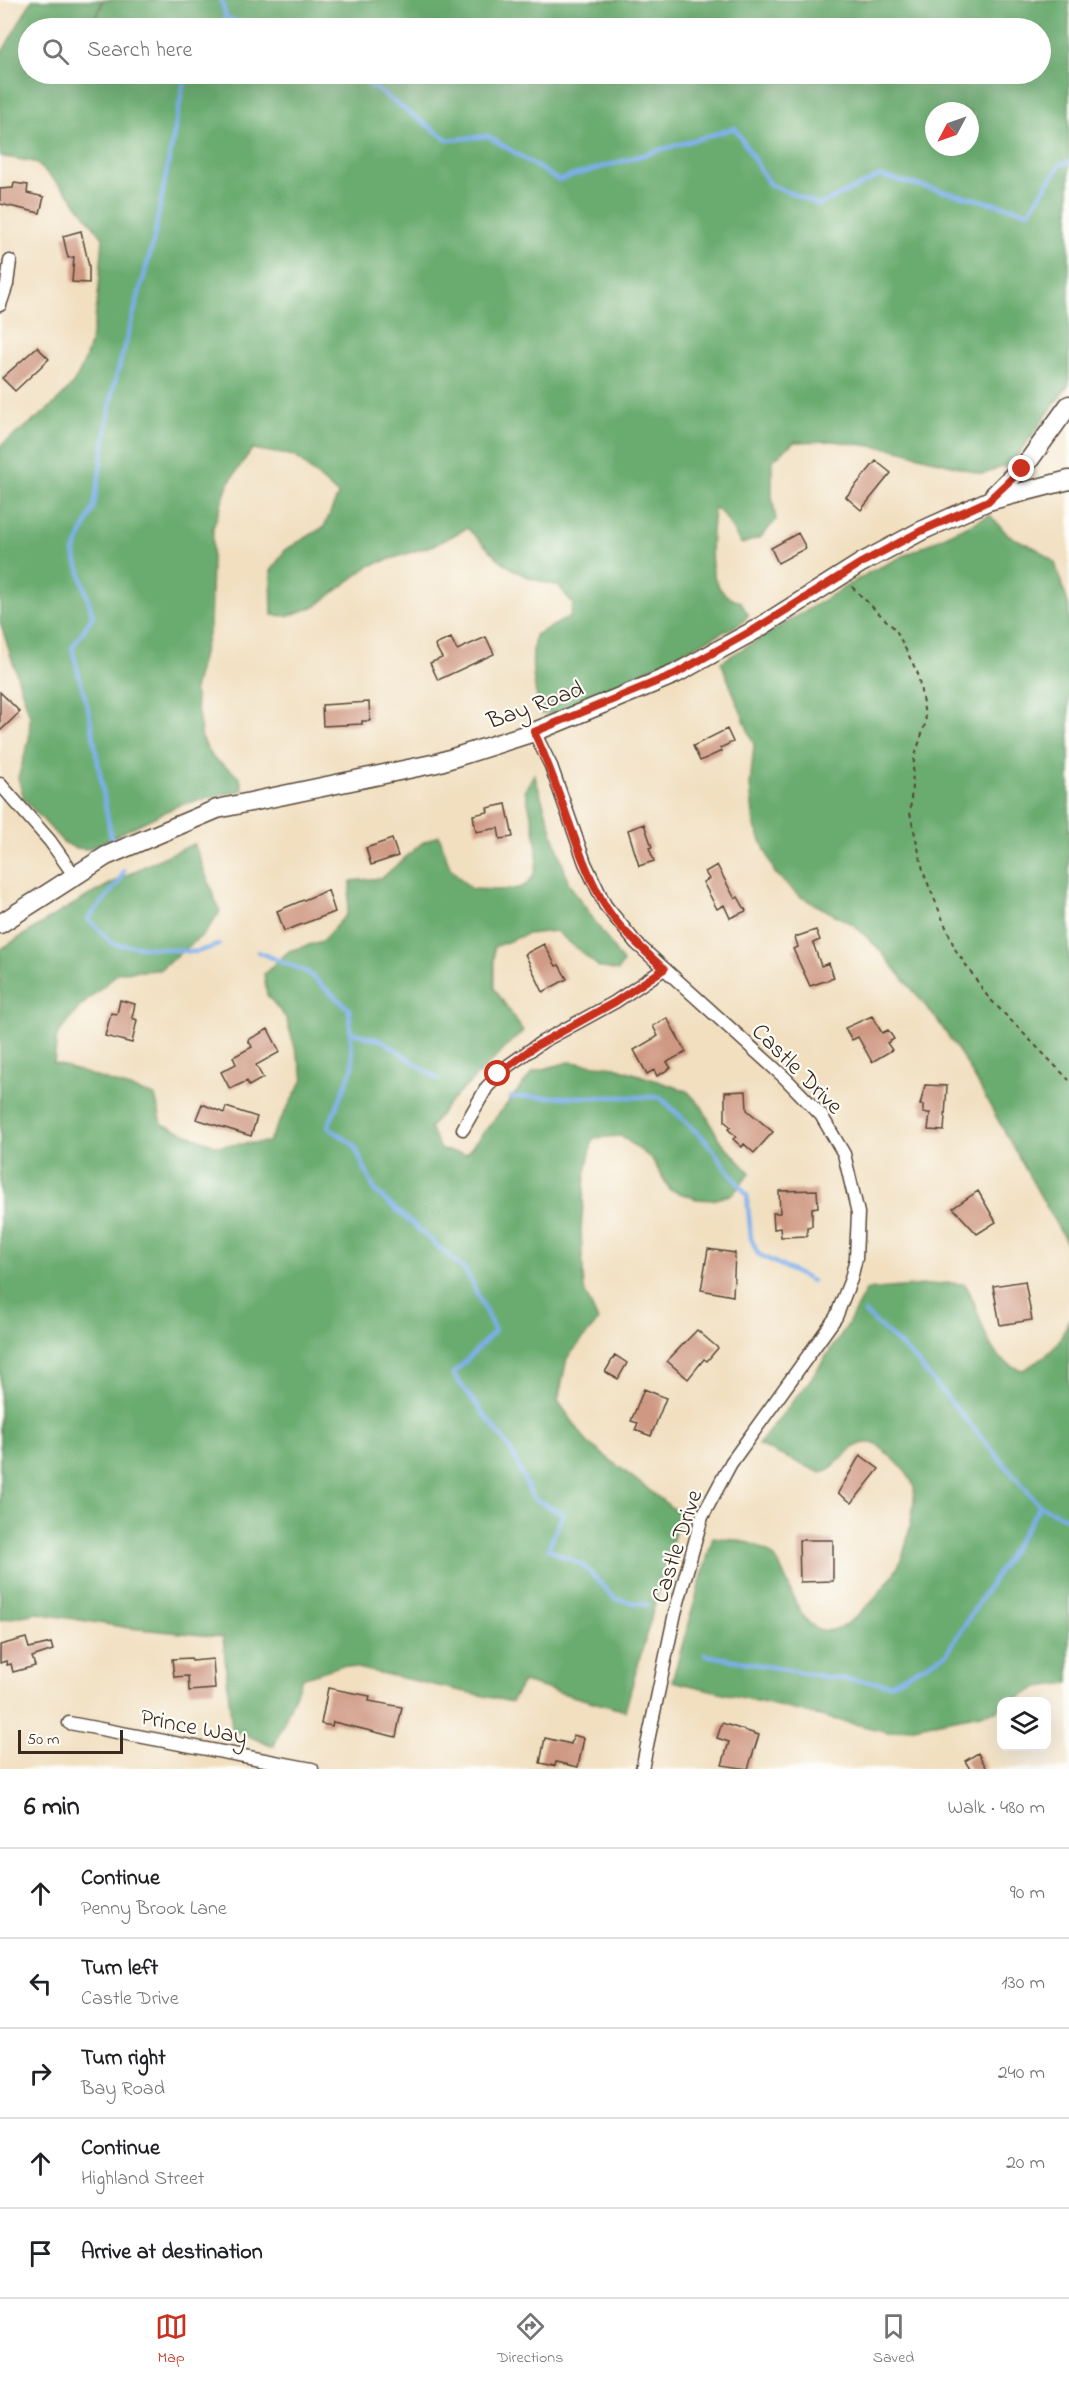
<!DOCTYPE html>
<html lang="en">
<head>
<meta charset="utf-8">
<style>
  body { margin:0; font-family:"Indie Flower",sans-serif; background:#f6f6f6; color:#202124 }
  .controls { position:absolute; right:18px; bottom:18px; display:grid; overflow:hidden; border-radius:12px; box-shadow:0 6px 24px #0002 }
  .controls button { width:54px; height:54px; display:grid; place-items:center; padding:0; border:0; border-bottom:2px solid #e0e0e0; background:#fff; color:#202124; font:30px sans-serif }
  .compass { position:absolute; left:925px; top:102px; width:54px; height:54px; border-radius:50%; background:#fff; box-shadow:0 6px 24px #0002; rotate:229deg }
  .scale { position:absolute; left:18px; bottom:15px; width:105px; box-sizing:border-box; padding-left:6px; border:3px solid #3b2a1e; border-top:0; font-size:16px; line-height:21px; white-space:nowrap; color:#3b2a1e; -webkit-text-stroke:4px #fdfcf7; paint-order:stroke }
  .stop { position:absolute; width:18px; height:18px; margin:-14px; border:4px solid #c8321e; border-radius:50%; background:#fff }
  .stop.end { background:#c8321e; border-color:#fff; box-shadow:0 2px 6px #0008 }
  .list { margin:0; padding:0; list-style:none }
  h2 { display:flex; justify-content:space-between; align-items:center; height:78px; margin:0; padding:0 24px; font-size:26px }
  h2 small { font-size:20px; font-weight:400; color:#757577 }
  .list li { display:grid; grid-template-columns:39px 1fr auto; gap:18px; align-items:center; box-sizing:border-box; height:90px; padding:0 24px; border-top:2px solid #e0e0e0 }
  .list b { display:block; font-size:22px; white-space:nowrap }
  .list p { margin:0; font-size:20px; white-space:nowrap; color:#757577 }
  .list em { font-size:20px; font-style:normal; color:#757577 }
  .icon { flex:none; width:33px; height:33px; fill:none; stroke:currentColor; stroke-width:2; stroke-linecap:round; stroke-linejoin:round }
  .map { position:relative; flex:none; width:1069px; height:1769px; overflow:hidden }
  .search { position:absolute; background:#fff; box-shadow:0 6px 24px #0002; left:18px; right:18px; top:18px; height:66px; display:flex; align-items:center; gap:15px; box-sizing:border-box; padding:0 21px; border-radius:33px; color:#757577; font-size:22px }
  .sheet { height:528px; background:#fff }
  nav { display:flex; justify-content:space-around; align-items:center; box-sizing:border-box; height:84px; border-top:2px solid #e0e0e0; background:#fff; font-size:16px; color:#757577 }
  nav a { display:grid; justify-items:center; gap:3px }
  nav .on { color:#c8321e }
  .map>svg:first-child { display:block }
</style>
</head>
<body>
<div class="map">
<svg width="1069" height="1769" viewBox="0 0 1069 1769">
  <rect width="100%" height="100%" fill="#fdfcf7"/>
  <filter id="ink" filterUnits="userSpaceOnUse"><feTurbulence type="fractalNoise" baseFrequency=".0167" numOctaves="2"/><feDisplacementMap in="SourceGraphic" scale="12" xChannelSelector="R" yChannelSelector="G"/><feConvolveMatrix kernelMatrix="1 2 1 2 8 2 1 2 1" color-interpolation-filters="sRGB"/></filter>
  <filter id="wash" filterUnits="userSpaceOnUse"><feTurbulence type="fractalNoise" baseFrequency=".008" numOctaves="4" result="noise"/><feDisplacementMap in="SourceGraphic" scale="24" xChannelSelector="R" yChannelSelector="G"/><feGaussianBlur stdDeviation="1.35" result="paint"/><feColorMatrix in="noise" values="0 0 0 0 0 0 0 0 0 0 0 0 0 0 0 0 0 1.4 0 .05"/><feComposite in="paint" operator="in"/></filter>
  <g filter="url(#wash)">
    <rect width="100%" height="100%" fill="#f1dfc0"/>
    <path fill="#6bac70" stroke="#536b47" stroke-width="1.5" fill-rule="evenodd" d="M32 0H102L91 28H28V74H1040V28H92L104 0H1069V384L1011 464 982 474 895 449 833 441 794 442 772 461V496L776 520 761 537 742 544C732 533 727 513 714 508 712 540 701 593 741 602L748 615 742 623 559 713 541 714C533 686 530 663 535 635L570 617 573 604 559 586C509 575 502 562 467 528L437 544 369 566 316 606 288 616 272 615 271 571 285 550 324 527 338 495 295 456 252 449 229 482 213 528 210 627 194 689 202 739 213 758 239 776 243 790 179 805 88 849 75 848 63 842 24 799 18 778 29 740 30 716 0 622V446C23 428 52 410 71 386 98 351 99 281 103 238L69 194 35 162 0 156V56ZM934 111H970V147H934Z
      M990 515 1008 535 1037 549 1055 563 1069 606V1247L965 1061 938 1021 878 948 854 925 799 896 775 873 754 824 750 785 754 745 721 662 870 572Z
      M534 774 569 884 623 962 618 971 599 967 556 931 527 934 494 947V988L523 1031 449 1103 430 1128 441 1150 466 1154 533 1072 569 1062 615 1067 687 1091 702 1107 719 1139 750 1173 733 1194 713 1200 697 1199 670 1190 652 1159 621 1136 593 1138 585 1176 581 1231 584 1290 598 1321 567 1358 558 1401 587 1442 680 1514 625 1711 523 1682 511 1702 343 1665 302 1678 274 1746 232 1730 223 1637 129 1628 37 1613 0 1620V950C62 910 125 872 194 844L220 912 204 934 159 970 119 972 79 1008 57 1035 54 1063 155 1096 162 1124 217 1146 268 1142 304 1078 286 1018 267 995 264 974 289 951 322 941 347 914 351 881 382 878 422 843 439 835 450 868 471 889C485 889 504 892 518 888 553 879 530 814 525 790Z
      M949 1283 965 1284C985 1315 980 1359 1023 1370 1049 1355 1059 1348 1069 1319V1683L1038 1687 1013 1701 1002 1702 1001 1708 996 1711 888 1732 672 1681 713 1537C734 1540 757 1541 773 1556 790 1572 796 1638 832 1630 854 1626 893 1580 901 1560 907 1546 916 1502 914 1488 911 1475 898 1463 889 1455 883 1449 875 1441 866 1443 847 1445 838 1468 821 1473L758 1445 810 1380 847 1326 866 1290Z"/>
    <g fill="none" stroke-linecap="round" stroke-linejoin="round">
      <path stroke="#7dafe9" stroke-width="4.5" d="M221 0 226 17 252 28
        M218 28 226 17
        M355 74 448 140 488 136 558 180 735 128 769 184 819 205 880 176 1029 212 1060 165 1069 162
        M112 843 90 717 72 648 93 616 74 552 94 507 113 389 153 243 184 81 189 74
        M124 871 118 883 88 919 113 944 196 952 219 945
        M258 952 307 972 349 1009 353 1067 328 1127 354 1145 375 1191 466 1271 495 1331 453 1374 509 1447 533 1498 563 1514 548 1549 583 1565 615 1599 647 1605
        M350 1032 383 1041 438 1079
        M511 1097H660L706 1141 747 1195 751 1238 758 1254 812 1281
        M865 1313 911 1355 1040 1506 1069 1519
        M705 1655 826 1677 890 1684 946 1654 1040 1506"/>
    </g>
    <g id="blocks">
      <path fill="#cf9882" d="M14 183 28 185 27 193 44 197 40 213 0 204V189L13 188Z
        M81 231 89 266V283L72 282 74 257 68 258 63 236Z
        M37 347 49 359 15 391 2 378Z
        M876 461 891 473 861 510 846 497Z
        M798 533 806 548 778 563 771 548Z
        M486 637 494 654 438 680 430 663 442 658 435 645 451 638 457 650Z
        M0 692 20 712 0 731Z
        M369 702 370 721H362V724L323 726 322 705Z
        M727 729 733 742 720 748 722 751 700 761 693 746Z
        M506 804 513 837 500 839 498 828 476 832 473 815 488 812 487 808Z
        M644 824 652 847 649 848 654 861 639 866 628 830Z
        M392 839 398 856 371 865 366 848Z
        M717 865 735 899 738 897 746 911 730 918 724 905 717 909 703 882 709 879 705 872Z
        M328 890 335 912 284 931 277 911Z
        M816 930 820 940 813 943 821 966 829 963 834 978 810 986 793 949 798 947 795 937Z
        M544 944 556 966 559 965 567 979 543 992 525 954Z
        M120 1000 135 1004 132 1018 137 1020 132 1043 105 1036 111 1013 117 1014Z
        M872 1016 882 1033 888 1030 894 1039 887 1043 892 1050 872 1062 858 1037 852 1040 845 1028Z
        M667 1018 686 1052 667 1062 671 1068 657 1076 654 1070 647 1074 634 1050 658 1036 653 1026Z
        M268 1029 280 1052 256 1065 263 1078 249 1086 247 1081 230 1089 221 1072 236 1064 233 1057 252 1047 248 1040Z
        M925 1085 947 1086 944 1131 928 1130 930 1113H923V1105H920Z
        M746 1091 747 1110 773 1132 754 1153 744 1144 742 1147 733 1139 736 1137 728 1129 731 1127 725 1122V1092Z
        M202 1104 224 1113 226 1107 257 1117 251 1136 196 1119Z
        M817 1190 818 1207 812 1208V1226L807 1227V1236L781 1237 780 1228 774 1229 773 1213H780L779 1191Z
        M978 1191 996 1222 977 1234 953 1208Z
        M708 1249 735 1253 733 1296 701 1290Z
        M1025 1281 1032 1320 1000 1325 993 1286Z
        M697 1330 718 1348 707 1361 704 1359 688 1379 667 1361Z
        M615 1355 627 1363 618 1379 605 1372Z
        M644 1389 666 1398 651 1436 635 1430 638 1423 631 1421Z
        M860 1455 879 1469 852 1503 838 1493Z
        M799 1540H833V1581L800 1582Z
        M26 1638 29 1648 51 1643 53 1650 32 1657 35 1666 13 1672 11 1664 7 1665 6 1661 0 1663V1645Z
        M191 1658 192 1661 213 1659 215 1689 189 1691 188 1676 174 1677 172 1659Z
        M328 1688 370 1696 369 1701 402 1707 396 1737 333 1722 332 1726 321 1724Z
        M722 1723 759 1735 748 1769 722 1765 729 1742 717 1738Z
        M573 1735 584 1738 578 1767 556 1762 555 1766 540 1763 545 1738 571 1744Z
        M978 1753 987 1769H970L965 1761Z"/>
    </g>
  </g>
  <g filter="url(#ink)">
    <use href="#blocks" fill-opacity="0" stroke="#564536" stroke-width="1.5"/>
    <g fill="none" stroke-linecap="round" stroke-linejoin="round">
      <defs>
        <path id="minor" d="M0 305 7 284 10 261
          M534 732 551 766 585 863 605 905 636 943 784 1077 821 1115 844 1154 858 1213 856 1258 851 1279 836 1317 731 1463 702 1517 675 1613 642 1769
          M0 784 50 841 74 875
          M463 1129 487 1087 509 1065 542 1042 615 1002 664 969
          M69 1723 312 1769"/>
        <path id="secondary" d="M994 495 1030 459 1069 405
          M0 924 106 856 217 809 437 763 534 732 649 685 675 674 757 629 861 563 921 531 988 501 1069 480"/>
      </defs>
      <use href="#minor" stroke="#564536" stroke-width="15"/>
      <use href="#secondary" stroke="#564536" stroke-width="21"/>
      <path stroke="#564536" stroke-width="2" stroke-dasharray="4.5 4.5" stroke-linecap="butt" d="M852 587 896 630 918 674 926 721 914 759 910 813 924 874 955 949 988 997 1069 1080"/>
      <use href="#minor" stroke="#fff" stroke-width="12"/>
      <use href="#secondary" stroke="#fff" stroke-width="18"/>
    </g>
  </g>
  <g fill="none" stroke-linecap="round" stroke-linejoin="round" filter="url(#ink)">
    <path stroke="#c8321e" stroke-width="8" d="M498 1074 534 1047 615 1002 664 969C643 949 619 929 604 904 574 851 561 788 534 732L675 674 757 628 861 563 921 531 988 501 1022 469"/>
  </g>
  <g text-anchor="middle" stroke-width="4.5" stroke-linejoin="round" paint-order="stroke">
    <g font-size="24" fill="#3b2a1e" stroke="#fdfcf7">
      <text transform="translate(535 704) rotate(-20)" y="8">Bay Road</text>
      <text transform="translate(798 1068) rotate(45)" y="8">Castle Drive</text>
      <text transform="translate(676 1546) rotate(-72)" y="8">Castle Drive</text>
      <text transform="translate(194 1726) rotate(11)" y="8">Prince Way</text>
    </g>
  </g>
</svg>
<div class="controls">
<button><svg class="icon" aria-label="layers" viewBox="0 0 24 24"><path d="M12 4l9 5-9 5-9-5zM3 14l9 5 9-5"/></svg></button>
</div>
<svg class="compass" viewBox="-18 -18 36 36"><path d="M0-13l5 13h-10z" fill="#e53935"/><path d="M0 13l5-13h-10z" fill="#757577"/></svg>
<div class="scale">50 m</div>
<div class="stop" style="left:498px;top:1074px"></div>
<div class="stop end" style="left:1022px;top:469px"></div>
<div class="search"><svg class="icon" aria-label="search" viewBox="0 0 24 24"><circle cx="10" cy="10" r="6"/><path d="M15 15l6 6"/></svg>Search here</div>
</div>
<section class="sheet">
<h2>6 min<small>Walk · 480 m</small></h2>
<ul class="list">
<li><svg class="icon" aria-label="ahead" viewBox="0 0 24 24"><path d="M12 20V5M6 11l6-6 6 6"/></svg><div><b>Continue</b><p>Penny Brook Lane</p></div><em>90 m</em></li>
<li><svg class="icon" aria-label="left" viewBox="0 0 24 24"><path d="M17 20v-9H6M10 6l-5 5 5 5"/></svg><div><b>Turn left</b><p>Castle Drive</p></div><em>130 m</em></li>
<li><svg class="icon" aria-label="right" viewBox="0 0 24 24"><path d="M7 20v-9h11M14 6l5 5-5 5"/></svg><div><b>Turn right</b><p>Bay Road</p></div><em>240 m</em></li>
<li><svg class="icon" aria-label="ahead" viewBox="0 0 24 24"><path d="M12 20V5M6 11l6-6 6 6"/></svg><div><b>Continue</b><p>Highland Street</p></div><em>20 m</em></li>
<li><svg class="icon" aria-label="arrive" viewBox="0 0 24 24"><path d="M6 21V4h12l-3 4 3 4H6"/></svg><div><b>Arrive at destination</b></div></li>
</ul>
</section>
<nav>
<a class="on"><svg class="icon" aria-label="map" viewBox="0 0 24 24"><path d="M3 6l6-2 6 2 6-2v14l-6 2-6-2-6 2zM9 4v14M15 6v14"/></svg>Map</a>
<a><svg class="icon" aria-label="directions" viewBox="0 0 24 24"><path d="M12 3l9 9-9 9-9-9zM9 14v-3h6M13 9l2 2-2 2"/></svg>Directions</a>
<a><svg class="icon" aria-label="saved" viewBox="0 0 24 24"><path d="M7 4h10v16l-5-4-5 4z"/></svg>Saved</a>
</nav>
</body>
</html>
